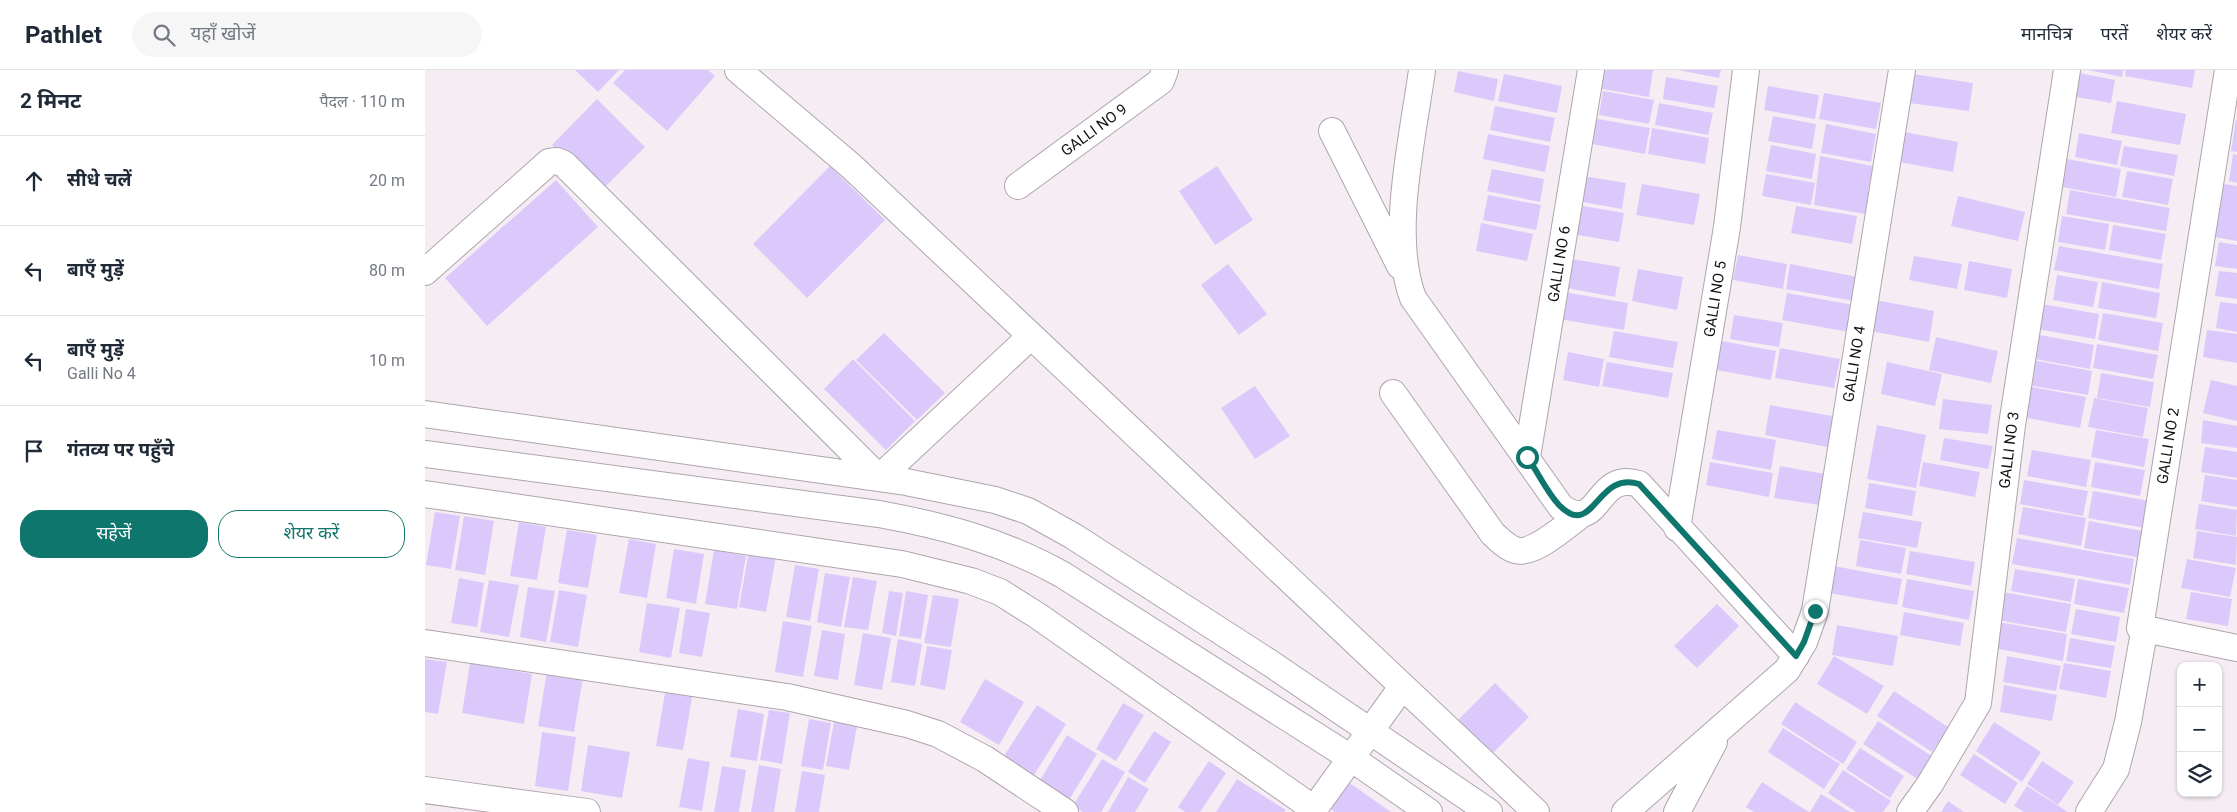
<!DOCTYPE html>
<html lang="hi">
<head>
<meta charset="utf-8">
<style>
  body { margin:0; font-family:Roboto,"Noto Sans Devanagari",sans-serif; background:#f6f6f7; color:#1f2937 }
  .controls { position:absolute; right:15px; bottom:15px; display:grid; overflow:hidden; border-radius:10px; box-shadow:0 1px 4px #0004 }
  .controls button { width:45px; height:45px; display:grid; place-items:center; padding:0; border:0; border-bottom:1px solid #e0e1e3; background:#fff; color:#1f2937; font:25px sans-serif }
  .stop { position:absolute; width:15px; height:15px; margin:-11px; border:4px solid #0f766e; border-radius:50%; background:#fff }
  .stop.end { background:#0f766e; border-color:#fff; box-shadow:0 1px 5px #0008 }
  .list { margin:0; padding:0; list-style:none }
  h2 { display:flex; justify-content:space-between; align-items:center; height:65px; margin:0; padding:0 20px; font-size:21px }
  h2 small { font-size:16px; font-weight:400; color:#747a83 }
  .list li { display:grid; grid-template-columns:32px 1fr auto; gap:15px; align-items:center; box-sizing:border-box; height:90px; padding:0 20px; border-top:1px solid #e0e1e3 }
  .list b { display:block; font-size:19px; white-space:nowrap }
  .list p { margin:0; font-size:16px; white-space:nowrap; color:#747a83 }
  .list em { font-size:16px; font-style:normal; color:#747a83 }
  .actions { display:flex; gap:10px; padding:15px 20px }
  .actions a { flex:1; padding:11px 0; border:1px solid #0f766e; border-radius:20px; text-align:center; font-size:18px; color:#0f766e }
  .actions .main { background:#0f766e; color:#fff }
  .icon { flex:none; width:28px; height:28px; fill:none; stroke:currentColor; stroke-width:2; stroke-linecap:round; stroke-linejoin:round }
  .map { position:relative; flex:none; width:1812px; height:742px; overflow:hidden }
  header { display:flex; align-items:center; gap:30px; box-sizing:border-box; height:70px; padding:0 25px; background:#fff; border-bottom:1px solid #e0e1e3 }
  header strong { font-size:24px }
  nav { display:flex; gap:28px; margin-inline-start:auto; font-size:18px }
  .search { width:350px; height:45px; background:#f6f6f7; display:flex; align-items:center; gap:12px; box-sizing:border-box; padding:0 18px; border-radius:28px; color:#747a83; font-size:19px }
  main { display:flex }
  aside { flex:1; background:#fff }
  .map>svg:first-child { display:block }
</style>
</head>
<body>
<header>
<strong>Pathlet</strong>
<div class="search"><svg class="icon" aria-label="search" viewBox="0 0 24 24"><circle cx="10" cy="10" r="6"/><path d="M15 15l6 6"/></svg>यहाँ खोजें</div>
<nav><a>मानचित्र</a><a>परतें</a><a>शेयर करें</a></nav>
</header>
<main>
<aside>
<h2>2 मिनट<small>पैदल · 110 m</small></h2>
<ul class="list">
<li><svg class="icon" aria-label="ahead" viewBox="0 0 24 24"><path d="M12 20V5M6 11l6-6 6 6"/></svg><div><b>सीधे चलें</b></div><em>20 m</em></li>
<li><svg class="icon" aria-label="left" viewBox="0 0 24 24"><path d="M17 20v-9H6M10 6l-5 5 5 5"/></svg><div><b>बाएँ मुड़ें</b></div><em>80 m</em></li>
<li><svg class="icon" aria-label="left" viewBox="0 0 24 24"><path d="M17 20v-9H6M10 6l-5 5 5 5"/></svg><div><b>बाएँ मुड़ें</b><p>Galli No 4</p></div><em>10 m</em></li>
<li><svg class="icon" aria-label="arrive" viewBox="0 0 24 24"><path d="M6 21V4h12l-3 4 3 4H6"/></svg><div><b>गंतव्य पर पहुँचे</b></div></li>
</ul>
<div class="actions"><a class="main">सहेजें</a><a>शेयर करें</a></div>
</aside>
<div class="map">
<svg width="1812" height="742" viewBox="0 0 1812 742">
  <rect width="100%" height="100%" fill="#f6edf4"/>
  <path fill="#dbc9fb" d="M150 0H194L173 22Z
    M200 0H283L290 6 242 61 188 13Z
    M1176 0H1228L1224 27 1172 18Z
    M1253 0H1296L1294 8Z
    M1663 0H1698L1697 7Z
    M1701 0H1770L1767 18 1700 6Z
    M1033 1 1073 9 1069 31 1029 22Z
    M1644 1 1690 10 1686 33 1640 25Z
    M1079 4 1137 16 1132 43 1073 31Z
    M1488 4 1548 13 1544 41 1484 33Z
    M1241 7 1293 16 1289 38 1238 29Z
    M1343 16 1394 25 1390 49 1339 40Z
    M1178 21 1229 30 1224 54 1174 45Z
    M1399 23 1456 33 1451 59 1394 49Z
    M172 29 220 77 175 122 127 75Z
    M1692 31 1761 44 1755 75 1686 63Z
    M1234 33 1288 43 1283 65 1230 55Z
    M1070 36 1130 48 1125 72 1065 60Z
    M1348 46 1391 54 1387 79 1343 71Z
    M1167 48 1225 58 1220 84 1162 73Z
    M1811 50H1812V82L1806 81Z
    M1401 54 1451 64 1446 92 1396 83Z
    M1227 58 1284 68 1280 94 1223 84Z
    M1479 62 1533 72 1528 102 1474 92Z
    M1654 63 1697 71 1692 95 1650 87Z
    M1063 64 1125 76 1120 102 1058 89Z
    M1346 75 1391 84 1387 109 1341 101Z
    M1699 76 1753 85 1749 106 1695 96Z
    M1808 84 1812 85V113L1804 111Z
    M1395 86 1448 96 1443 121 1456 123 1452 146 1389 135Z
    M1642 89 1696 99 1691 127 1637 117Z
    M405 96 460 150 382 228 328 174Z
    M792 96 828 150 790 175 754 121Z
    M1067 99 1119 109 1115 132 1062 121Z
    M1702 101 1748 109 1743 135 1697 127Z
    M1341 104 1390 113 1386 135 1337 126Z
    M1152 105 1201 113 1197 139 1147 130Z
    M131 110 173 157 62 256 20 208Z
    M1217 114 1275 124 1269 155 1211 145Z
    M1799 114 1812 116V171L1790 167Z
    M1645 120 1745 138 1741 161 1641 144Z
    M1063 125 1116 135 1111 160 1058 150Z
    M1533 126 1600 142 1593 171 1526 156Z
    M1146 134 1199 143 1194 172 1141 163Z
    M1371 136 1432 146 1427 174 1366 163Z
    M1637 146 1684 154 1680 180 1633 172Z
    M1056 153 1108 164 1102 191 1051 181Z
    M1688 155 1741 164 1736 190 1684 180Z
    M1794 172 1812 175V199L1790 196Z
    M1634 176 1738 194 1734 219 1629 200Z
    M1313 185 1362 194 1358 219 1308 210Z
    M1489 186 1537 194 1532 219 1484 210Z
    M1141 188 1195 197 1190 227 1136 217Z
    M1544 191 1587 199 1582 228 1539 220Z
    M803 194 842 244 814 265 776 215Z
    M1365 194 1433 207 1429 231 1361 219Z
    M1213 199 1258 207 1252 240 1207 231Z
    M1794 201 1812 203V229L1790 226Z
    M1632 205 1673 212 1668 237 1628 230Z
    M1677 212 1735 223 1731 248 1673 238Z
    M1139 222 1203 233 1199 260 1134 249Z
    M1362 223 1429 235 1424 262 1357 250Z
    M1445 229 1509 241 1504 272 1440 260Z
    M1795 232 1812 234V262L1791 258Z
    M1617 234 1674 244 1670 269 1612 259Z
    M1678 243 1738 253 1733 281 1673 270Z
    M1309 245 1358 253 1354 277 1305 269Z
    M1782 260 1812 264V293L1778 287Z
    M1189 261 1253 272 1248 298 1184 287Z
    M459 263 520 323 492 350 431 290Z
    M1604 263 1669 275 1665 299 1599 287Z
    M1511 267 1573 281 1566 313 1504 300Z
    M1286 269 1351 281 1346 310 1281 298Z
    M1672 274 1733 285 1728 309 1668 298Z
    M1355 278 1415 289 1409 318 1350 308Z
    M1143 282 1179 289 1174 317 1138 310Z
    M428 289 490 351 461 380 399 319Z
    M1607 290 1667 301 1663 325 1603 315Z
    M1182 292 1248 303 1243 328 1177 316Z
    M1462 292 1517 304 1510 336 1456 324Z
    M1676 303 1729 312 1725 337 1672 328Z
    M1786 310 1812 316V351L1778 343Z
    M1597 315 1661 327 1655 358 1592 346Z
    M830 316 865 366 830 389 796 338Z
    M1669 328 1723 338 1718 367 1663 357Z
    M1518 329 1567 335 1563 364 1514 359Z
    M1345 335 1413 347 1407 378 1340 365Z
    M1778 350 1812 356V378L1776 373Z
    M1452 355 1501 365 1491 418 1442 409Z
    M1292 360 1351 370 1346 400 1287 389Z
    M1671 360 1724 369 1719 397 1666 387Z
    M1519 368 1568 376 1563 399 1515 390Z
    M1780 377 1812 382V408L1776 402Z
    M1607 380 1666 390 1661 417 1602 406Z
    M1285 392 1348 403 1344 427 1281 415Z
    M1498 392 1555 402 1550 427 1494 416Z
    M1670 392 1720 400 1715 426 1666 417Z
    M1355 396 1400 404 1394 435 1349 428Z
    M1780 405 1812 410V437L1776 431Z
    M1599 410 1663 421 1658 446 1595 434Z
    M1444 413 1491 421 1487 446 1440 438Z
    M1668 421 1725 431 1720 458 1663 448Z
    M1774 434 1812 440 1811 466 1770 459Z
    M1598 437 1661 448 1656 476 1593 464Z
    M10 442 35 446 26 499 1 495Z
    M1438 442 1497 452 1492 478 1433 468Z
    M39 446 69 451 60 505 30 500Z
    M1664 451 1728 463 1723 489 1659 478Z
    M94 452 121 457 112 510 85 506Z
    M142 460 172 465 163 518 133 513Z
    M1772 461 1812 467 1811 495 1768 488Z
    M1592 468 1709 489 1705 515 1587 494Z
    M204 469 231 474 222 528 194 523Z
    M1435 470 1481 478 1476 504 1431 496Z
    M249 479 279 484 271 534 241 528Z
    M289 480 321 486 312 539 280 534Z
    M324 481 351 486 341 542 314 537Z
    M1485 481 1550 492 1546 516 1481 504Z
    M1762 489 1811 498 1805 527 1756 518Z
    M370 495 394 499 385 551 361 547Z
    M1409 496 1477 509 1472 535 1404 523Z
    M1590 499 1650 509 1646 532 1586 521Z
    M400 503 425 507 416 557 392 552Z
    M428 507 452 511 443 560 419 557Z
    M34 508 59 513 52 557 26 553Z
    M1482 509 1549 521 1544 550 1477 537Z
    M1653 509 1704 518 1699 543 1649 534Z
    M64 510 94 515 84 567 55 562Z
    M103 517 130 521 121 572 95 567Z
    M134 520 162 525 153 577 125 572Z
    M464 521 478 523 471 566 457 563Z
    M481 521 503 525 496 569 474 566Z
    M1572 521 1646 534 1641 562 1567 549Z
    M1766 522 1807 529 1803 556 1761 549Z
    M508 525 534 529 526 577 499 573Z
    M222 533 255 538 246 588 214 582Z
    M1292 534 1314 556 1272 598 1249 576Z
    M261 539 285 543 277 587 254 583Z
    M1651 539 1695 547 1691 572 1646 564Z
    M1479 542 1539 553 1535 576 1475 565Z
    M358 551 387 556 378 607 350 602Z
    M1567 551 1642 564 1638 591 1563 577Z
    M1412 555 1473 566 1468 596 1407 585Z
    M397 560 420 564 413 610 389 606Z
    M438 563 466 568 457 620 429 615Z
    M1645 568 1690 576 1686 598 1641 591Z
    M473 569 497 574 490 616 466 612Z
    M502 576 527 580 520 620 495 615Z
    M1409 586 1459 616 1442 644 1392 614Z
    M1582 586 1636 596 1631 621 1578 612Z
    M0 589 22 592 13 644 0 642Z
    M45 593 107 604 99 654 37 643Z
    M1639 593 1686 601 1681 628 1634 619Z
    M122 601 158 607 149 662 113 656Z
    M560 609 599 632 574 675 535 652Z
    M1070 613 1104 647 1063 688 1029 654Z
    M1579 615 1632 625 1627 651 1575 642Z
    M241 617 268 622 258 680 231 676Z
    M1469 621 1523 657 1507 682 1452 646Z
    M1370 632 1432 672 1418 694 1356 654Z
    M698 633 719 645 691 691 671 679Z
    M612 635 641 654 607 708 577 689Z
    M313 639 339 644 332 691 305 687Z
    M344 640 365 643 357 694 335 690Z
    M384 649 406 653 398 700 376 696Z
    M1453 651 1508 687 1494 710 1438 674Z
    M409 652 432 656 424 700 401 696Z
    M1569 652 1616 682 1597 712 1551 681Z
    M1358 658 1415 694 1399 719 1343 682Z
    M729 661 746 672 720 713 703 702Z
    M117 662 151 667 143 721 110 716Z
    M642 665 672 684 644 730 614 712Z
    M163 675 205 682 197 728 156 721Z
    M1435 678 1479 706 1465 728 1421 699Z
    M1549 684 1593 713 1580 734 1535 705Z
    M263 688 285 692 277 741 254 737Z
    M677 689 700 702 676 742H658L648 736Z
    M784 691 801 703 775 742H760L753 737Z
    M1617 691 1649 712 1633 735 1602 714Z
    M334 695 356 699 349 742H326Z
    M297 696 321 700 314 742H289Z
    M1418 700 1466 731 1458 742H1431L1403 723Z
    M377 701 400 705 394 742H370Z
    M703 707 724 719 710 742H683Z
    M812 709 861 740 859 742H791Z
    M919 709 966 742H910L900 735Z
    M1337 712 1384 742H1329L1321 737Z
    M1602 716 1643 742H1599L1589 736Z
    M1396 724 1425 742H1385Z
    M1523 731 1539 742H1516Z"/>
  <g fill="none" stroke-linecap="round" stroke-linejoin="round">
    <defs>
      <path id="minor" d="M313 0 426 96 1111 742
        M997 0C988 68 964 164 988 228L1136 437C1177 465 1169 400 1214 414L1371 586
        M907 61 975 196
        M593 116 736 11 740 0
        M0 202 124 92 132 91 139 94 454 408 606 266
        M968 323 1068 464C1075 470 1081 477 1090 480 1108 486 1142 455 1157 444
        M0 344 481 412 570 430 603 441 648 466 845 593 1064 742
        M0 384 454 444C520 456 579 472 638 505L926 688 1004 742
        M1102 387 1166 0
        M0 424 477 494 546 511 575 522 613 546 889 739
        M1252 458 1302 157 1321 0
        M1715 558 1812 578
        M0 573 362 627 482 654 513 664 560 689 640 742
        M0 720 162 742
        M887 742 977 617
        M1200 742 1362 600 1379 572 1390 541 1477 0
        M1252 742 1289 672
        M1485 742 1505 714 1553 633 1587 355 1642 0
        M1664 742 1691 699 1703 652 1719 562 1715 558 1803 0"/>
    </defs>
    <use href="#minor" stroke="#aea5ac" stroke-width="28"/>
    <use href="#minor" stroke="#fff" stroke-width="26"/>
  </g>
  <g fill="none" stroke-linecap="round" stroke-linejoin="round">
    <path stroke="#0f766e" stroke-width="6" d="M1102 387C1113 402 1121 421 1134 435 1169 471 1171 400 1214 414L1371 586 1379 572 1390 541"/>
  </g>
  <g text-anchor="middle" stroke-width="4" stroke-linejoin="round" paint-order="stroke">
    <g font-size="15" fill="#141113" stroke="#fff">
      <text transform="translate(669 60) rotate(-36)" y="5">GALLI NO 9</text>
      <text transform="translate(1134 194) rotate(-81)" y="5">GALLI NO 6</text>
      <text transform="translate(1290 229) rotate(-81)" y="5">GALLI NO 5</text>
      <text transform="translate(1429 294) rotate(-81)" y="5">GALLI NO 4</text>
      <text transform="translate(1743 376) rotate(-81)" y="5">GALLI NO 2</text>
      <text transform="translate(1584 380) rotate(-83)" y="5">GALLI NO 3</text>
    </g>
  </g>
</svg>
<div class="controls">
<button>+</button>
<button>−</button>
<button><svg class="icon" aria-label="layers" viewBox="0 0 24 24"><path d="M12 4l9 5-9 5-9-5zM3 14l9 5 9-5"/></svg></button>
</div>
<div class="stop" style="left:1102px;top:387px"></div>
<div class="stop end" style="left:1390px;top:541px"></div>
</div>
</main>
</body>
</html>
